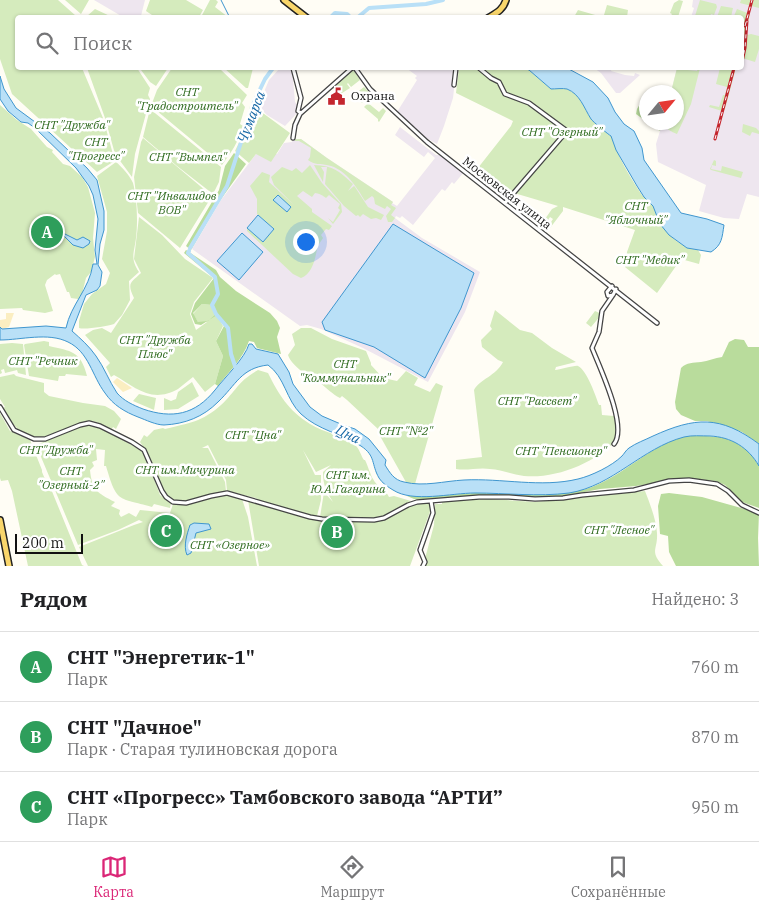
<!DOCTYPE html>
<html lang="ru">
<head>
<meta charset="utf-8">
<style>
  body { margin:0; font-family:"IBM Plex Serif",serif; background:#f6f6f6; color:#202124 }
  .compass { position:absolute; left:639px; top:85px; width:45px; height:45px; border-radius:50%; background:#fff; box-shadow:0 1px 4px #0004; rotate:61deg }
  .scale { position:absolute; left:15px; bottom:12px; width:68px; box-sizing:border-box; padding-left:5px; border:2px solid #111; border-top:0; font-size:14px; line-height:18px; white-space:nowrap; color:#111; -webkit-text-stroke:4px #fff; paint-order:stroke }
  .you { position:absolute; left:305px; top:241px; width:18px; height:18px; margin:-12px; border:4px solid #fff; border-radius:50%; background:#1a73e8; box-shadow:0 0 0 8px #1a73e833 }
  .badge { display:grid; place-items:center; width:32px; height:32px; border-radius:50%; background:#db2777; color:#fff; font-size:16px; font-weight:700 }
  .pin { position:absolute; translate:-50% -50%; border:2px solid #fff; box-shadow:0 1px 5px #0006 }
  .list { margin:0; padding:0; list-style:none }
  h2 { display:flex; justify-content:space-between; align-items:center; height:65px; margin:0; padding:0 20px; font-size:21px }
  h2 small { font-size:16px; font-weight:400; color:#757577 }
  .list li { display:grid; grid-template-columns:32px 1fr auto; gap:15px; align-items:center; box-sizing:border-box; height:70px; padding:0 20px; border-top:1px solid #e0e0e0 }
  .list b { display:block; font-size:19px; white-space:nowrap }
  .list p { margin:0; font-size:16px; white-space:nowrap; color:#757577 }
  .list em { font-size:16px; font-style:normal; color:#757577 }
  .icon { flex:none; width:28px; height:28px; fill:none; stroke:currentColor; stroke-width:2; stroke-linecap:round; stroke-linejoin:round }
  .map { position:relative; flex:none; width:759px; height:566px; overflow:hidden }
  .search { position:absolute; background:#fff; box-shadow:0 1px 4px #0004; left:15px; right:15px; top:15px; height:55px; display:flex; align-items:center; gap:12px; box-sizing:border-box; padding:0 18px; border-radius:5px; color:#757577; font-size:19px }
  .sheet { height:275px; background:#fff }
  nav { display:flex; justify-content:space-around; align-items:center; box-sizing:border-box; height:70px; border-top:1px solid #e0e0e0; background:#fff; font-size:14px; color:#757577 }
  nav a { display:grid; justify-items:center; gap:2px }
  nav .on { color:#db2777 }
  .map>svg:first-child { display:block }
</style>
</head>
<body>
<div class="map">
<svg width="759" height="566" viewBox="0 0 759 566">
  <rect width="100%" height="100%" fill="#fffdf5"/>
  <path fill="#eee6ef" d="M94 0H145L141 16 144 17H123Z
    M693 0H759V197L747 194 739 219 724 218 699 211 706 185 658 162 656 144 660 131 655 128 657 123 676 122V92H671L677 68H742V18L691 17 694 8 692 7Z
    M280 68H292L295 102 301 109 285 126 267 115 258 106 269 80Z
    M406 68H449V70H453L452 81H455L453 98 444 126 437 144 426 138 397 112 417 80 415 78 417 76Z
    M594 68H612L611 71 625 75 634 76 635 73 640 75 620 93H616L601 73Z
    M400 127 436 155H440L464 172 454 184 452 182 445 191 442 189 413 225 402 216 400 218 396 216 395 218 422 238 480 272 465 312 428 382 363 348 321 329 307 325 300 326 192 249 221 200 256 154H277L284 143 292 142 293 139H301L327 158 393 202 392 203 397 206 435 158 428 152 424 157 395 135Z"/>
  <path fill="#d5ebbd" d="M0 0H58L76 16 18 18V68H82L103 118 101 119 103 125H105L114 158 113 162 97 172 12 94 0 59Z
    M65 0H89L81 14Z
    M150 0H186L203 10 199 17H155L146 11Z
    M210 0H216L218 2 215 7 228 17H201Z
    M679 0 683 1 678 17H670L672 14 670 13 674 3Z
    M700 0 716 4 717 7 714 15 711 14 710 17H691L692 15 695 16Z
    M741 0H759V8L740 3Z
    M607 5 628 10 627 17H614L604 15Z
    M721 6 733 8 731 17H717Z
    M95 9 112 17H86Z
    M737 9 750 14 742 46V18L736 17 734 16Z
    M578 10 602 17H604H574Z
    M751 34 759 36V49L755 62 742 58 747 35Z
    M87 68H137L150 88 148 95 150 99 135 154 132 177 115 154 105 118Z
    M142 68H168L156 86 150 82 141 70Z
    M172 68H219L247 95 242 103 245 107 240 124 243 126C238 143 232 151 222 165L151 106 157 90Z
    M224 68H253L248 88H246Z
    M459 68H523L529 70 551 89C555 89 563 88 567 89 580 94 584 108 591 119 592 121 609 135 611 136 618 157 630 177 642 195 645 199 650 202 653 206 657 212 657 219 661 224 669 237 683 248 698 250L701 255 699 264 681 259 657 293 625 267 627 252 635 230 563 207V211L547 232 539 227 545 220 549 225 553 219 550 217 548 220 545 219 552 209 558 206 514 193 510 195 482 181 474 173 511 126 513 121 456 93Z
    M677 68H688V70L697 71 698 68H700L691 104 677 134C671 132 667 128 661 126L660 131 655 128 657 123 676 122V92H671Z
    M720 68 726 69 727 68H736L725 109 722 111 709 107 710 105 719 107 723 95H725L727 87 716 84Z
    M353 69 360 80 351 87 348 83 347 84 350 88 339 95 333 88 315 103 314 102Z
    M364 87 371 94 362 103 359 101V99L355 94Z
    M368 103 379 112 383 108 386 111 379 122 378 121V119L364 107Z
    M0 105 17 120 31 129 47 147 53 150 52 152 63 164 70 166 82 177 88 187 95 213 93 238 95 257 91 272 86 278 81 298 78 299 71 298 69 292H67L60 274 56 275 55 274 47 280 45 285 53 311 45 313 23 310 22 308 0 309Z
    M250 106 256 108 290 133 271 162 256 154 249 163 235 151 245 130Z
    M150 109 221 167 219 182 213 194 177 166 143 137Z
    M743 124 756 128 759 131V134L752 132 750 136 742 132Z
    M143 138 212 196 180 248 138 213 134 177 141 142Z
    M294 139H301L327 158 393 202 391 205 396 208 391 215 395 218 392 222H388L386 216 391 209 387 206 385 209 375 204 374 198 372 196 365 201C357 188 347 171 331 166 323 163 315 166 308 160L310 157 311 148 299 141H295Z
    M714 160 716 161V166L712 165 711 169 721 171 722 166 743 172 741 178 711 170 710 169Z
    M116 162C122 167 130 176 133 183 137 197 138 223 136 238 134 254 130 258 139 272L129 281 130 300 122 315 114 324C107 326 85 330 79 328V321L84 304 92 294 106 284 110 273 102 259 107 231V212L97 176Z
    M310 165 322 183 341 204 342 212 333 224 328 218 333 222 340 210 338 208 340 204 329 195 326 198C324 196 318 193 315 193L312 197 303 191 297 196 312 209V212L332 226 329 230 326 229 321 235 323 238 317 247H311L317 249C315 260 312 274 301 278L293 274 247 231V228L263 242 274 229 257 214V199L250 186 262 172 270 175 269 182 294 205 274 185 271 177 282 167 292 171 296 168 302 173Z
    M314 165C334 166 339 171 353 184L348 191 354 186 355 187 368 207 384 215 381 220 376 218 371 219 363 214 360 217 358 215 356 216 344 206 325 184 327 167H321L324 172 323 182Z
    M139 217 162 235 185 259 213 278 194 302 190 314 196 330 207 322H198L193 314 202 304 212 305 223 326 216 341 223 356 215 384 205 392 193 377C188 381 183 385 178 389 151 404 135 387 114 375L111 377 106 367 110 363 85 335 93 330 102 328 111 333 134 298C126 282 132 282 141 273L134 259Z
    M495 310 520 330 532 333 552 348 576 362 556 367 555 370C560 370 575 365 578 366 587 370 596 397 599 405H601L602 415 614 416 617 431 615 434 617 439C596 463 556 479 524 476 512 474 502 470 490 469 479 467 467 471 456 469V460L482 457 474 390C480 379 496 376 503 362L498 360 482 347 481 340 492 329 490 326Z
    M595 311 602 314 591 327 586 323Z
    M301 328H311L332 339 366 351 371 363V365L383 378 397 381 406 371 418 378 414 385 430 392 436 383 443 386 415 484H407L380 436 378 429 347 400 342 396 340 398C332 394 327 388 320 383 310 377 292 367 288 355L295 345 292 334Z
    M44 341 49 342V346C71 351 81 351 87 376L66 374 65 376H59L58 381 29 376 24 345 25 344Z
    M12 343 23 344 26 375 18 373 17 370 5 373 4 369 1 370 2 373 0 374V344Z
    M258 370 268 373C279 395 288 410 310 424 324 433 344 435 356 446 360 450 361 456 364 460H365C368 466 370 474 373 479 377 487 386 490 389 497L394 496 411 501 381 517 359 519 320 517 324 492 333 502C326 491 323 485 323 472L331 465 316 472 303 450 315 475H321V500L317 516 301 514 260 502 256 498 227 491 226 480 208 445 202 448H208L225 482 226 491 181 502 170 499 163 491 147 452 140 442 144 435 147 437 154 430 163 428 165 429C189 423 202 422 221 405 236 391 238 381 258 370Z
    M14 374 16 376 44 383V392L49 396 83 403 105 406 114 411 121 419 116 429 113 427 112 429C105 426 97 421 90 421 84 421 76 425 71 427 36 442 23 444 3 408L5 407 0 399V377Z
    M192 382 199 396 178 409 164 410V398L171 401 176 399 178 392Z
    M139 394 156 398 154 410 133 401Z
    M0 413 10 431 30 440 42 470V472L47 484H49L82 565 84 566H28L12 491 8 480 1 481 0 478Z
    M85 425 100 428 141 450 148 462 160 495 171 503 170 508 154 504 152 507C118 497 117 504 106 466H104L105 450 96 449 97 460 92 462 94 466 90 470C92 490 97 493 115 502L111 506 120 510 119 514 121 517 129 513 136 517 140 510 170 513 173 504C196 509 217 487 242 499L248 517 257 566H88L79 547 134 525 143 522 139 520 118 530 78 545 36 445Z
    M645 491C650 504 656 519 657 533 658 550 649 550 663 566H423L434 525 435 504H442V501L491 499 535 502Z
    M248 500 303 517 321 521 383 519 414 503 424 502 429 503 431 509 410 566H259Z"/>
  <path fill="#b9dc9c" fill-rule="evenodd" d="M644 97 646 98V122L653 123 656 124 655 128 636 114 637 109Z
    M234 153 246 164 219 202 191 250 186 246 219 190 225 166Z
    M186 250 216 270 220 277 236 291 270 313 277 321 280 328 277 337 281 354 257 348 254 342 249 341C243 359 229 371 218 386L215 384 223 356 216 341 224 326 217 315 201 325 195 324 191 314 195 303 214 278 184 253ZM202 304 212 305 216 314 208 321 198 322 193 313Z
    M735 339 744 340 748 347H759V444L742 432 707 421H695L681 415 676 409 675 402 681 368C687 362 693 363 701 362 708 361 715 358 722 357L729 342Z
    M690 435 721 437 735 442 750 452 759 466V508L742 502 725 485 716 481 685 478 636 486 600 489 564 496 541 498 470 496 423 500 414 499 407 496C420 496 433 496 446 495 456 495 466 493 476 493 512 493 550 499 586 489 623 478 650 443 690 435Z
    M669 493 702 497 759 513 758 538 759 566H676L669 552 668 536 660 534 658 506 661 494Z"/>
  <path fill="#fbeec1" d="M6 313H14L9 327 2 329 0 327V320L6 319Z
    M117 378 132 388 123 392 113 382Z"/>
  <path fill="#b9e0f7" stroke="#3f96cf" d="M523 68H567L593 82 608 98 615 112 624 124 634 131 642 148 644 160 681 213 707 219 724 225C722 238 722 245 711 252L687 248 669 235 660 224 653 206 644 197 637 186 616 150 611 136C609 135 592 121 591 119 584 108 580 94 567 89 563 88 555 89 551 89L529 70Z
    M0 76 4 89 16 108 50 133 87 168 97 180 104 211V230L100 244 98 265 102 272 100 286 97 290 86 295 72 331C81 339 89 346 96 356 104 367 109 381 117 393 124 401 133 405 143 409 172 419 195 415 215 390 225 377 245 358 249 344H252L256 349 278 354 289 372 293 384 310 407 322 416 343 425 355 429 369 439 386 460 385 465C390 473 394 480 404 482 424 487 444 481 464 480 502 478 541 488 578 479 591 476 612 466 622 456 624 454 626 450 629 448 636 443 645 440 653 436 695 417 720 415 759 444V466C748 447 731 437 710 436 701 436 692 435 684 437 642 448 613 486 569 493 538 497 506 493 475 493 451 493 413 503 393 490 388 487 382 483 379 478 371 464 376 456 361 446 342 434 318 430 301 414 286 400 285 377 268 365 241 368 236 385 218 402 203 417 185 424 164 425 156 425 146 420 138 417 125 412 113 405 105 393 92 376 89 352 68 342 48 332 21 340 0 340V327L2 329 46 326 66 328C71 304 89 290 93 264H97L95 250 98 219 93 195 89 186 76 168 35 128 28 123 21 122 8 111 0 99Z
    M278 195 291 207 287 212 273 200Z
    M258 215 274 229 263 242 247 228Z
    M393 224 474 273 461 308 425 378 374 347 325 330 322 322Z
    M59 231 77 240 83 237 90 241 89 244 83 248 73 245Z
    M242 233 263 252 239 280 217 261Z
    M194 523 209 524 211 529 196 533 191 553 187 555C183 546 187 534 190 525Z"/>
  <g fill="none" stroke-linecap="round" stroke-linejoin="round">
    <path stroke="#3f96cf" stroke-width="1" d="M221 0 230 18"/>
    <path stroke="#b9e0f7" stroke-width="4" d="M330 18 335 13 347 14 351 18
      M357 18 369 8 426 4 443 0
      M190 248 227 186 254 102 265 79 273 68
      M189 251 188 253 215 277 218 294 212 305 216 314 228 328 231 354 236 369"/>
    <defs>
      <path id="minor" d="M293 68 301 98 298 111 301 113
        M355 68 370 89 427 142 657 323
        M479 68 491 78 499 82 505 94 529 103 567 131 505 203
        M454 85 456 68
        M293 138 295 125 300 114 352 68
        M612 286 607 292 608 296 613 295 616 289
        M613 295 602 311 599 332 592 348C600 368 628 427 614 444
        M0 407 14 430 34 439H45L80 425 89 423 100 426 132 442 144 450 162 491 166 497 173 502 186 503 211 496 227 493 310 517 322 519 374 520 384 518 408 505 417 502 479 497H509L535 499 563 498 582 495 634 490 669 481 689 480 717 484 728 491 742 505 759 513
        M423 566 425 562 420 550 433 513 431 501"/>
      <path id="major" d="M284 0 307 18
        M488 18C496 13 503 10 506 0
        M0 520 9 566"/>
    </defs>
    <use href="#minor" stroke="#444" stroke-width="5.5"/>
    <use href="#major" stroke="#222" stroke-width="8"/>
    <use href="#minor" stroke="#fff" stroke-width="3"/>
    <use href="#major" stroke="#f9d66b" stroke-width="5"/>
    <defs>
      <path id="rail" d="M745 26 752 0
        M742 62 745 48 747 21
        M715 139 734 68"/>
    </defs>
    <use href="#rail" stroke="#c4262e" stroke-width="3"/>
    <use href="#rail" stroke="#fff" stroke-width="1" stroke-dasharray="4" stroke-linecap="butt"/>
  </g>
  <defs>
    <symbol id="civic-bare" viewBox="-9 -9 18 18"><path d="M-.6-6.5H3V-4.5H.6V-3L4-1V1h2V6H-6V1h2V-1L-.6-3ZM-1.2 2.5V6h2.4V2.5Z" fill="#c4262e" stroke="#fff" stroke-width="2.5" paint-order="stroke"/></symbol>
  </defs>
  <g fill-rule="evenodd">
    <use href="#civic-bare" x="324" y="84" width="25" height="25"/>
  </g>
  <g text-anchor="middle" stroke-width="5" stroke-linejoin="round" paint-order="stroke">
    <g font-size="12" font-style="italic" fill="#2f6b1f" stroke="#fff">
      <text x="187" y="96">СНТ<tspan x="187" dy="14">"Градостроитель"</tspan></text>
      <text x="72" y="129">СНТ "Дружба"</text>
      <text x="562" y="136">СНТ "Озерный"</text>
      <text x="96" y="146">СНТ<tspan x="96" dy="14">"Прогресс"</tspan></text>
      <text x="188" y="161">СНТ "Вымпел"</text>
      <text x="172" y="200">СНТ "Инвалидов<tspan x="172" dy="14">ВОВ"</tspan></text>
      <text x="636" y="210">СНТ<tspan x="636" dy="14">"Яблочный"</tspan></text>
      <text x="650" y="264">СНТ "Медик"</text>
      <text x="155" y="344">СНТ "Дружба<tspan x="155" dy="14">Плюс"</tspan></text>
      <text x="43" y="365">СНТ "Речник</text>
      <text x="345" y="368">СНТ<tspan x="345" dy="14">"Коммунальник"</tspan></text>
      <text x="537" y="405">СНТ "Рассвет"</text>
      <text x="406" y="435">СНТ "№2"</text>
      <text x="253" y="439">СНТ "Цна"</text>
      <text x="56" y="454">СНТ"Дружба"</text>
      <text x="561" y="455">СНТ "Пенсионер"</text>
      <text x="185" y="474">СНТ им.Мичурина</text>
      <text x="71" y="475">СНТ<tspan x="71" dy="14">"Озерный-2"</tspan></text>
      <text x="348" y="479">СНТ им.<tspan x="348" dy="14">Ю.А.Гагарина</tspan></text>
      <text x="619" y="534">СНТ "Лесное"</text>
      <text x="230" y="549">СНТ «Озерное»</text>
    </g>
    <g font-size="12" fill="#111" stroke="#fff" text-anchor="start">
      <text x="351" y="100">Охрана</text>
    </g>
    <g font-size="12" fill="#111" stroke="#fff">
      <text transform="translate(507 193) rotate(38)" y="4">Московская улица</text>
    </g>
    <g font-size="14" font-style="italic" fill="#1768a6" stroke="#fff">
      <text transform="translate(251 117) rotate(-69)" y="5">Чумарса</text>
      <text transform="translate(348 434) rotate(26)" y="5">Цна</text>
    </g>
  </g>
</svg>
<svg class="compass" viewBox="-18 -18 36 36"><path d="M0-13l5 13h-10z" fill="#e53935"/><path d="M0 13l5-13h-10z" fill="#757577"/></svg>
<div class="scale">200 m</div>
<div class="you"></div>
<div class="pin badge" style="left:47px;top:232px;background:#2e9e5b">A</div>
<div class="pin badge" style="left:337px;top:532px;background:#2e9e5b">B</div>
<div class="pin badge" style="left:166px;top:531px;background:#2e9e5b">C</div>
<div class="search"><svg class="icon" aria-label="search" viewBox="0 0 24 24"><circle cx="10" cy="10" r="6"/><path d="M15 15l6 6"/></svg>Поиск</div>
</div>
<section class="sheet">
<h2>Рядом<small>Найдено: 3</small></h2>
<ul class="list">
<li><span class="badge" style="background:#2e9e5b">A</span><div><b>СНТ &quot;Энергетик-1&quot;</b><p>Парк</p></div><em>760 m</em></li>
<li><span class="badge" style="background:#2e9e5b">B</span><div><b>СНТ &quot;Дачное&quot;</b><p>Парк · Старая тулиновская дорога</p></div><em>870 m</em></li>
<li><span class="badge" style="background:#2e9e5b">C</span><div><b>СНТ «Прогресс» Тамбовского завода “АРТИ”</b><p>Парк</p></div><em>950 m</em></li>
</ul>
</section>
<nav>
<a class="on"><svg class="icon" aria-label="map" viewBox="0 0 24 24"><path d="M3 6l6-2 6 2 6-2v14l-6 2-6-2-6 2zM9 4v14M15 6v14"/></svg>Карта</a>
<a><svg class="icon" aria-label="directions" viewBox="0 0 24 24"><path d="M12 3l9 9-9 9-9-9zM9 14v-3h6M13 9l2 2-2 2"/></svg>Маршрут</a>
<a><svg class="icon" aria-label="saved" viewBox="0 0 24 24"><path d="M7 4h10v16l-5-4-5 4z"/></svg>Сохранённые</a>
</nav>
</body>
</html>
